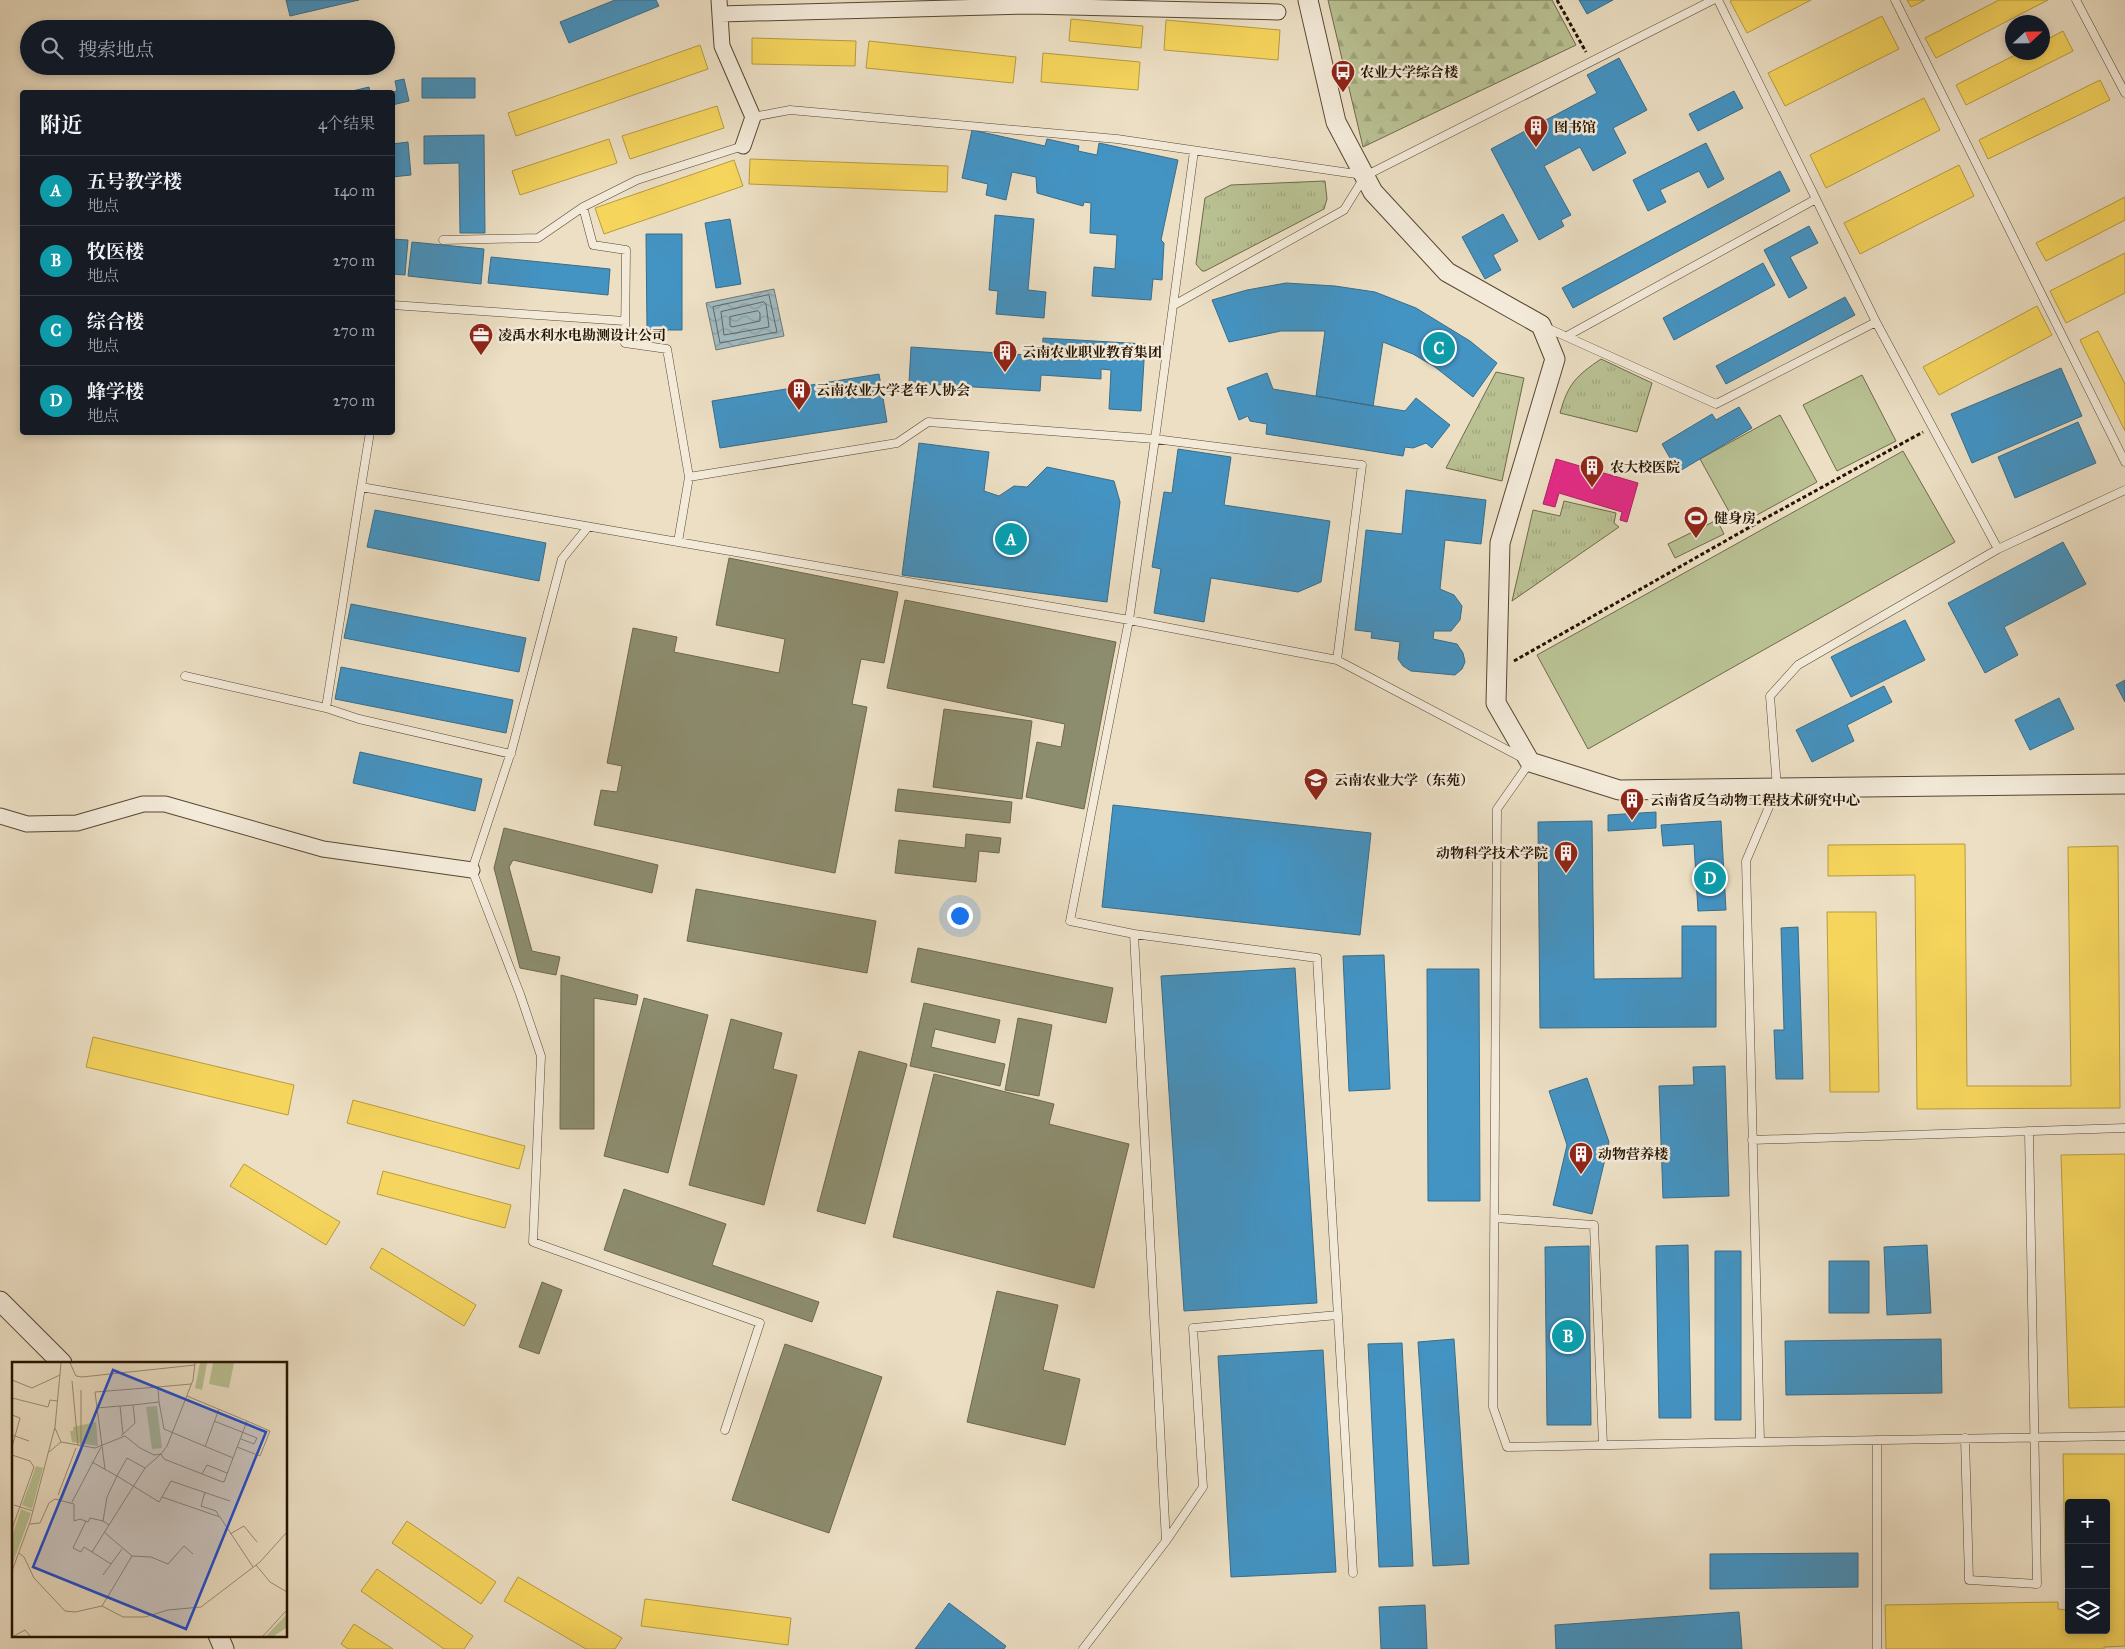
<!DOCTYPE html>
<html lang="zh">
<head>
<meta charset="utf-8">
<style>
  body { margin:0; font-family:"IM FELL Great Primer","Noto Serif SC",serif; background:#20242c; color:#f1f3f6 }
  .controls { position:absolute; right:15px; bottom:15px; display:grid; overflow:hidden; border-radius:5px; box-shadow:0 2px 8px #0003 }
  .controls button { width:45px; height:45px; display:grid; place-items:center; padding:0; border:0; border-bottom:1px solid #363941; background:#171b24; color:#f1f3f6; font:25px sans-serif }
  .compass { position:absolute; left:2005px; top:15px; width:45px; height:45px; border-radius:50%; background:#171b24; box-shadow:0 2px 8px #0003; rotate:68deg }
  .you { position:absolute; left:959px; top:915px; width:18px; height:18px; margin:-12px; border:4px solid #fff; border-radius:50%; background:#1a73e8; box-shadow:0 0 0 8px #1a73e833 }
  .badge { display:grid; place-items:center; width:32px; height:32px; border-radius:50%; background:#0b8043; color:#fff; font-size:16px; font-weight:700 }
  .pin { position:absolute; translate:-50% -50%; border:2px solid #fff; box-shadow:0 1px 5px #0006 }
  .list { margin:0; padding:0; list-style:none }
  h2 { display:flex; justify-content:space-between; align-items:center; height:65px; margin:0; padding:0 20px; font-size:21px }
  h2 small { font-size:16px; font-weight:400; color:#9ea1a6 }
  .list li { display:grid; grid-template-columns:32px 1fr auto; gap:15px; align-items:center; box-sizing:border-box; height:70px; padding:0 20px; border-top:1px solid #363941 }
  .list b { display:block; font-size:19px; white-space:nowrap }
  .list p { margin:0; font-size:16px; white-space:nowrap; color:#9ea1a6 }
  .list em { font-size:16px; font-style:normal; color:#9ea1a6 }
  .icon { flex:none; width:28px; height:28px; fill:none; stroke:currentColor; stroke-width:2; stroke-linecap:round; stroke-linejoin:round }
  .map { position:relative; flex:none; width:2125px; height:1649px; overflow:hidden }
  .search { position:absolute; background:#171b24; box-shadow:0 2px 8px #0003; left:20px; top:20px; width:375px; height:55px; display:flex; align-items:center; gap:12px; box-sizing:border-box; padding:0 18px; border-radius:28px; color:#9ea1a6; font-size:19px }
  .panel { position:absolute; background:#171b24; box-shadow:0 2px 8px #0003; left:20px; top:90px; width:375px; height:345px; border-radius:5px }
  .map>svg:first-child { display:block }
</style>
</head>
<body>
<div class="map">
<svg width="2125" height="1649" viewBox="0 0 2125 1649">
  <defs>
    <pattern id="grass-tufts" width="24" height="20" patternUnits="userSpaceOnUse" patternTransform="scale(1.25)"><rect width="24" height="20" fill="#b9c193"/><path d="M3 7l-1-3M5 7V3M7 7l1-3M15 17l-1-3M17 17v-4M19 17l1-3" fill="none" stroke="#9fa57d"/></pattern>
    <pattern id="forest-firs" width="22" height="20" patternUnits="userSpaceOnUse" patternTransform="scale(1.25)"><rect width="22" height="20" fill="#b9c193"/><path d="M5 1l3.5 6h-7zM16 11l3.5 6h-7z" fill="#9fa57d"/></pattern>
    <pattern id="water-waves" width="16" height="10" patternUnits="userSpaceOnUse" patternTransform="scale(1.25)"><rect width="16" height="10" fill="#a0b9c0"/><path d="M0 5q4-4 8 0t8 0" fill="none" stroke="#8a9ea3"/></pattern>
  </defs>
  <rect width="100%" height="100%" fill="#ecdfc4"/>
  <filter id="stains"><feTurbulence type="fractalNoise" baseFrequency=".004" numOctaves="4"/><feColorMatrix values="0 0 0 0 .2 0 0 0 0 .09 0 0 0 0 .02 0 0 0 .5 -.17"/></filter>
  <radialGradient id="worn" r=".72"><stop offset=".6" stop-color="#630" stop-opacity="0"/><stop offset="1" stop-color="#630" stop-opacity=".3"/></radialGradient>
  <path fill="url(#grass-tufts)" stroke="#6e6a4a" d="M1325 181 1327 199 1324 209 1205 271H1202L1196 264 1205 198 1231 185Z
    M1601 359 1652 383 1637 432 1560 413C1568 384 1576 376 1601 359Z
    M1496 372 1524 378 1502 481 1446 468Z
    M1564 501 1616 513 1614 523 1619 527 1512 601 1533 510 1560 516Z"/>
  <path fill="url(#forest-firs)" stroke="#6e6a4a" d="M1328 0H1552L1576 45 1363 147Z"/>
  <path fill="#b9c193" stroke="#6e6a4a" d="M1862 375 1896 441 1837 471 1803 405Z
    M1780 415 1817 482 1737 526 1700 459Z
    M1903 451 1955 542 1588 749 1537 655Z
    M1717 520 1724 534 1675 558 1668 544Z"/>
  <path fill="url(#water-waves)" stroke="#6e7773" d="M774 289 784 336 716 350 706 303Z"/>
  <path fill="#f6d55c" stroke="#b79b40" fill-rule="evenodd" d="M1732 0H1811L1747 33 1730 1Z
    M1907 0H1925L1911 7Z
    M1999 0H2048L1936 58 1925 38Z
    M1882 16 1899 49 1785 106 1768 73Z
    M1071 19 1143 26 1141 48 1069 41Z
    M1166 20 1280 30 1278 60 1164 50Z
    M2063 31 2073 51 1966 105 1956 85 2021 52H2042V42Z
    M752 38 856 41 855 66 752 64Z
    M869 41 1016 57 1013 83 866 68Z
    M700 45 708 69 516 136 508 113Z
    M1043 53 1140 62 1138 90 1041 82Z
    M2100 80 2110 100 1988 159 1979 140Z
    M1924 98 1940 130 1826 188 1810 155Z
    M717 106 724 128 630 159 622 136Z
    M609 139 617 163 520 195 512 171Z
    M750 159 948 166 947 192 749 184Z
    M734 160 743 186 604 234 595 208Z
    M1959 165 1974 196 1860 254 1844 223Z
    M2125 197V220L2046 261 2036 243Z
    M2125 253V293L2066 323 2050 291Z
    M2037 306 2052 335 1939 395 1923 367Z
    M2098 331 2125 384V431L2080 340Z
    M1965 844 1967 1086H2071L2068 847 2118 846 2120 1108 1917 1109 1915 875 1828 876V845Z
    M1827 912H1876L1879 1092H1830Z
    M93 1037 294 1085 288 1115 86 1067Z
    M353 1100 525 1146 519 1169 347 1123Z
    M2125 1154V1407L2069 1408 2061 1155Z
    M244 1164 340 1222 326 1245 230 1186Z
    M383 1171 511 1205 505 1228 377 1194Z
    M382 1248 476 1305 464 1326 370 1268Z
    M2063 1454H2125V1646L2104 1647V1649H1886L1885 1605 2058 1602V1609L2066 1610ZM2069 1503H2106V1630H2069Z
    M407 1521 496 1582 481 1604 392 1543Z
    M377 1569 473 1636 464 1649H444L361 1591Z
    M518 1577 622 1638 615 1649H586L504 1601Z
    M645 1599 791 1618 788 1645 641 1626Z
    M354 1624 393 1649H348L341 1644Z"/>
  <path fill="#4393c3" stroke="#3a6d88" d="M286 0H359L290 16Z
    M615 0H656L659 6 569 43 560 22Z
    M1579 0H1613L1587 14Z
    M1619 58 1647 110 1613 128 1626 153 1593 171 1580 147 1544 166 1571 215 1561 220 1564 226 1539 240 1491 149 1597 93 1587 75Z
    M422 78H475V98H422Z
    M404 79 409 101 392 105V92H391L397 91 395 81Z
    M369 87 370 92H348Z
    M1734 91 1743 108 1698 131 1689 114Z
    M972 130 1045 146 1047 139 1079 146 1078 151 1097 155 1099 143 1178 160 1161 240 1164 243 1162 280 1153 279 1151 300 1092 296 1094 267 1115 269 1117 235 1090 233 1091 203 1084 202 1083 206 1037 193 1036 177 1012 172 1006 200 986 195 988 184 962 178Z
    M484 135 485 233H460L459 163 424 164V136Z
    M408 142 411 175 392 177V144Z
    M1706 143 1724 179 1708 188 1699 171 1660 190 1666 202 1648 211 1633 180Z
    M1780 171 1790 191 1573 308 1562 288Z
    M1503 214 1518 241 1493 255 1501 270 1485 279 1462 237Z
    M995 215 1034 219 1028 290 1046 292 1044 318 996 314 998 291 989 290Z
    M730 219 741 284 716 288 705 223Z
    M1809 226 1818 243 1790 257 1807 288 1789 298 1764 250Z
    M646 234H682V330H647Z
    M392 239 408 240 405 275 392 274Z
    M412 242 484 249 481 284 408 276Z
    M491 257 610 269 608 295 488 283Z
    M1763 263 1775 285 1674 340 1663 318Z
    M1286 283 1335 286 1375 292 1416 308 1470 341 1497 363 1473 397 1435 367 1413 354 1383 342 1373 406 1316 396 1325 331H1281L1229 342 1212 300 1247 290Z
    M1845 297 1855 315 1726 384 1716 366Z
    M1043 338 1145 344 1141 411 1109 409 1111 370 1101 369V379L1041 375 1040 391 909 383 911 347 1042 356Z
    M2061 368 2082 416 1972 463 1951 414Z
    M1267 373 1273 389 1405 411 1416 398 1450 425 1432 448 1426 443 1413 448 1405 447 1403 456 1266 434 1267 424 1250 421 1248 416 1239 420 1227 388Z
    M879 374 887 422 720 448 712 401Z
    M1739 407 1752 428 1678 472 1662 444 1712 414 1716 420Z
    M2078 422 2096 463 2015 498 1998 457Z
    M919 443 989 452 984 491 999 496 1014 486 1027 487 1047 467 1114 481 1120 502 1107 602 902 575Z
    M1178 449 1231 457 1224 505 1330 521 1321 582 1298 592 1211 578 1204 622 1154 613 1161 569 1152 567 1164 492 1172 493Z
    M1406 490 1486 500 1481 544 1445 540 1440 589 1454 595 1462 606 1460 620 1451 631H1434L1433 639 1457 644 1463 653 1465 662 1462 669 1455 675 1411 671 1403 666 1398 659 1400 642 1371 638 1372 632 1355 630 1366 530 1402 534Z
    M375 510 546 543 539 581 367 547Z
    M2063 542 2086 584 2004 627 2018 655 1985 673 1948 603Z
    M351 604 526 638 519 672 344 638Z
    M1905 620 1925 660 1851 697 1831 657Z
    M341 667 513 700 506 733 335 699Z
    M2125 680V702L2116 685Z
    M1884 686 1892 702 1847 725 1854 741 1812 762 1796 730Z
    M2059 698 2074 729 2030 750 2015 720Z
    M360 752 482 779 475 811 353 783Z
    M1113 805 1371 833 1360 935 1102 907Z
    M1656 812V828L1608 831V815Z
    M1592 821 1594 979 1682 978V926H1716V1027L1540 1028 1538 822Z
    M1721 821 1726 910 1698 911 1694 844 1663 846 1661 825Z
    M1798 927 1803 1079H1776L1774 1030H1784L1781 928Z
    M1384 955 1390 1089 1349 1091 1343 956Z
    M1295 968 1317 1303 1184 1311 1161 976Z
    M1427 969H1479L1480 1201H1428Z
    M1725 1066 1729 1196 1663 1198 1659 1086 1694 1085 1693 1067Z
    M1587 1078 1609 1142 1592 1214 1553 1205 1567 1145 1549 1091Z
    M1688 1245 1691 1418H1659L1656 1246Z
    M1927 1245 1931 1313 1887 1315 1884 1247Z
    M1589 1246 1591 1425H1547L1545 1247Z
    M1715 1251H1741V1420H1715Z
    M1829 1261H1869V1313H1829Z
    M1454 1339 1469 1564 1433 1566 1418 1342Z
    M1941 1339 1942 1393 1786 1395 1785 1341Z
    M1402 1343 1413 1566 1379 1567 1368 1344Z
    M1323 1350 1336 1572 1231 1577 1218 1356Z
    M1858 1553V1587L1710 1589V1554Z
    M949 1603 1006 1646 1004 1649H915Z
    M1425 1605 1427 1649H1381L1379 1607Z
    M1739 1612 1742 1649H1556L1555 1625Z"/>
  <path fill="#e7298a" stroke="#ac2361" d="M1556 459 1638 483 1627 522 1620 520 1622 512 1559 493 1555 507 1543 504Z"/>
  <path fill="#8c8c6e" stroke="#6d684d" d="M729 558 898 592 884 663 861 659 852 704 867 707 835 873 594 825 601 790 617 792 622 766 607 763 633 628 677 637 674 652 779 673 785 639 716 625Z
    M905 600 1116 642 1084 809 1026 797 1037 742 1061 747 1065 724 887 688Z
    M944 709 1032 721 1022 799 933 787Z
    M898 789 1012 802 1010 823 895 811Z
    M504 828 658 865 652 893 513 860 509 867 532 951 560 957 556 975 520 968 494 868Z
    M966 834 1001 838 999 853 979 851 976 882 895 873 899 840 965 848Z
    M696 889 876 921 867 973 687 941Z
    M918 948 1113 988 1106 1023 911 982Z
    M561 975 638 995 636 1005 594 998V1129H560Z
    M644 998 708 1015 668 1173 604 1156Z
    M924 1003 1000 1020 995 1043 935 1029 931 1047 1005 1064 1000 1086 910 1066Z
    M1018 1018 1052 1025 1039 1096 1005 1090Z
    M731 1019 782 1033 773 1069 797 1075 764 1205 689 1185Z
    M859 1051 907 1064 865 1224 817 1211Z
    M934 1074 1054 1104 1049 1124 1129 1144 1094 1288 893 1237Z
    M624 1189 726 1224 712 1265 819 1302 812 1322 604 1250Z
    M542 1282 562 1290 539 1354 519 1347Z
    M997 1291 1058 1305 1043 1370 1080 1379 1065 1445 967 1422Z
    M785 1344 882 1377 829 1533 732 1500Z"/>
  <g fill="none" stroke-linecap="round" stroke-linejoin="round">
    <path stroke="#626660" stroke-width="1" d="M769 295 777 332 720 343 713 307Z
      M764 302 766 304 769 327 724 335 721 312Z
      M758 311 760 313V321L732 327 730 326V317Z"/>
    <defs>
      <path id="service" d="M1895 0 2125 462
        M2076 0 2125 93
        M753 117 790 110 1117 139 1363 175
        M743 146 637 180 583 207 593 245 626 250 625 343 667 349 689 477 897 443 928 422 1155 439 1194 151
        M443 240 538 238 583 207
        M392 305 625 321
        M1174 305 1344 210 1365 176 1713 0
        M1545 327 1716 404 1876 322 1816 199
        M1567 336 1816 199 1718 0
        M370 432 361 487 678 542
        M689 477 678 542 1129 620 1337 660 1530 762 1497 809 1493 1407 1507 1447 1760 1442 1746 861 1777 788 1770 696 1798 665 1998 549 1876 322
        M588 527 562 559 512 749 472 870 520 994 541 1056 533 1242 760 1323 725 1430
        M1998 549 2125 490
        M185 676 326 708 361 487
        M326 708 359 719 511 754
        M1134 934 1317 958 1353 1573
        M1752 1140 2125 1128
        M1495 1218 1594 1225 1603 1445
        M1965 1438 1969 1580 2037 1584 2029 1131
        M1760 1442 2125 1436
        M1166 1541 1203 1487 1193 1328 1338 1315
        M1083 1649 1166 1541 1134 934 1070 921 1129 620 1155 439 1362 465 1337 660
        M1877 1649V1440"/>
      <path id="minor" d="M719 0 722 46 753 117 743 146
        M720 14 1029 6 1278 12
        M0 816 27 824 77 823 143 804H165L323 849 472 870"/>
      <path id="tertiary" d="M1308 0 1336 122 1373 192 1447 272 1541 325 1555 359 1500 543 1496 703 1530 762 1619 790 2125 784
        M0 1301 62 1363
        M218 1635 224 1649"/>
    </defs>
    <use href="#service" stroke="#564731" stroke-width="9"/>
    <use href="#minor" stroke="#564731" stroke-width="17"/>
    <use href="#tertiary" stroke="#564731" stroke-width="21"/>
    <path stroke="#241400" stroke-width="3" stroke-dasharray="4 2.5" stroke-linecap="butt" d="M1557 0 1586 52
      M1514 661 1764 519 1923 432"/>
    <use href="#service" stroke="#f3ead9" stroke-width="8"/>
    <use href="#minor" stroke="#f3ead9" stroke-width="15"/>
    <use href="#tertiary" stroke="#f3ead9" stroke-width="19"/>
  </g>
  <defs>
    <symbol id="bus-pin" viewBox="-11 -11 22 30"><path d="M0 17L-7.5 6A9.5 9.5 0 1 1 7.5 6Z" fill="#8f2418" stroke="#f3ead9"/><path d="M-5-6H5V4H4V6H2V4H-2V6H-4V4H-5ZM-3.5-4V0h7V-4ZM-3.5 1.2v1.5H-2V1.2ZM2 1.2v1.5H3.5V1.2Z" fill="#fff"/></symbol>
    <symbol id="building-pin" viewBox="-11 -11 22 30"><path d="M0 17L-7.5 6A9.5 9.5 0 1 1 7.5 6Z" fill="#8f2418" stroke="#f3ead9"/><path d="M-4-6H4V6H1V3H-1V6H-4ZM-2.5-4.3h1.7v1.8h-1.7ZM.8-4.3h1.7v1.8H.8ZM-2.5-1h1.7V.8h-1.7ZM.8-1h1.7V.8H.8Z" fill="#fff"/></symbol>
    <symbol id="office-pin" viewBox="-11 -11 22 30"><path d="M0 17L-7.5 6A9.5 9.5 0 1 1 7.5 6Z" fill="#8f2418" stroke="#f3ead9"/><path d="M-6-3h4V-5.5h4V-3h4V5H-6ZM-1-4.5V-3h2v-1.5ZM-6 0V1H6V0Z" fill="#fff"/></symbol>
    <symbol id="stadium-pin" viewBox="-11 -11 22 30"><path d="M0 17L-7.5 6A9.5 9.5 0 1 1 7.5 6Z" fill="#8f2418" stroke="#f3ead9"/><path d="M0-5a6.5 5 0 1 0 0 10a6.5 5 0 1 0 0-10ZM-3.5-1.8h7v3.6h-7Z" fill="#fff"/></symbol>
    <symbol id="university-pin" viewBox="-11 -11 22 30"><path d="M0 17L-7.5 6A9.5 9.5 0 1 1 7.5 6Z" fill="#8f2418" stroke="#f3ead9"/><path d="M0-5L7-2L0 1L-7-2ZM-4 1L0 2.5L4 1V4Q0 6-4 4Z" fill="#fff"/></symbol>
  </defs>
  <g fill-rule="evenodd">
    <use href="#bus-pin" x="1329" y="58" width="28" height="38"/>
    <use href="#building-pin" x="1522" y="113" width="28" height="38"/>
    <use href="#office-pin" x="467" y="321" width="28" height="38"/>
    <use href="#building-pin" x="991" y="338" width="28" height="38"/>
    <use href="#building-pin" x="785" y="376" width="28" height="38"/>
    <use href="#building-pin" x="1578" y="453" width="28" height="38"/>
    <use href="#stadium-pin" x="1682" y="504" width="28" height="38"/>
    <use href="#university-pin" x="1302" y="766" width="28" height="38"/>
    <use href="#building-pin" x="1618" y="786" width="28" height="38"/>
    <use href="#building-pin" x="1552" y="839" width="28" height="38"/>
    <use href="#building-pin" x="1567" y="1140" width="28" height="38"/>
  </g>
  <g text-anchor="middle" stroke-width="5" stroke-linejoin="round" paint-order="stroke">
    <g font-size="14" font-weight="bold" fill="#241400" stroke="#f3ead9" text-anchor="start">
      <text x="1360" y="77">农业大学综合楼</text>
      <text x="1554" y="132">图书馆</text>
      <text x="498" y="340">凌禹水利水电勘测设计公司</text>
      <text x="1022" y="357">云南农业职业教育集团</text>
      <text x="816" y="395">云南农业大学老年人协会</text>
      <text x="1610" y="472">农大校医院</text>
      <text x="1714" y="523">健身房</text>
      <text x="1334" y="785">云南农业大学（东苑）</text>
      <text x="1650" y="805">云南省反刍动物工程技术研究中心</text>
      <text x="1548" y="858" text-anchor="end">动物科学技术学院</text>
      <text x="1598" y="1159">动物营养楼</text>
    </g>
  </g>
  <g transform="translate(12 1362)">
    <rect width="275" height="275" fill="#ecdfc4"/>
    <path d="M24 104 31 106 20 147 10 143ZM9 147 19 151 0 204V175ZM275 252 274 266 262 274H254Z" fill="#b9c193"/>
    <path d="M84 60 86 84 60 80 58 69H61V65Z" fill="#b9c193"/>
    <path d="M188 1H195L190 28 183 26ZM201 1H222L217 26 197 22ZM145 44 150 86 140 87 134 45Z" fill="#b9c193"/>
    <path fill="none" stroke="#9c8e76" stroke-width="1" d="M58 1 64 14 70 15 183 3M0 18 20 26 48 13M60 19 66 83M175 34 235 59 221 96M0 36 36 45 38 38 45 39M147 40 146 25 179 22M108 44 121 43 123 61 109 74M85 46 108 44 111 72M0 53 8 56 0 85M202 59 245 76 242 82 229 77M43 66 49 80M0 73 17 79M69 84V28M193 85 207 47M225 85 248 94 258 69 235 59M37 90 49 80 83 86 113 74 128 86 142 93 149 92 155 84 181 18 183 1M0 93 18 99 22 105 0 167M133 106 115 96 105 114 147 140 150 135 208 155 241 205M93 107 83 30 146 25M190 112 195 103 215 111M193 130 189 144 204 149 207 154M46 133 64 86M150 135 159 119 218 139M49 139 70 87M60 140 89 85M2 143 21 149M74 159 61 186 69 190 72 185 80 190 97 163M91 159 97 163 133 106 149 92 152 97 208 119 212 120 221 96 152 67 147 40 121 43M18 162 28 161 37 141 43 137 62 142V159L68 157 76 160 78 156 91 159 95 135 105 114 80 100M92 170 120 194 139 195 156 202 172 184 181 192M218 172 232 164 245 180M80 190 99 202 91 213M7 191 12 195 22 216 53 249 63 250 90 244 111 255H133L156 248 189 245 248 200 275 170M99 202 110 187M244 203 258 220 275 230M0 209 18 160 43 65 49 1M90 244 120 194M2 274 13 268 18 274M251 274 275 248"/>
    <path fill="#1d4ed8" fill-opacity="0.15" stroke="#1d4ed8" stroke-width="2.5" d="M101 8 254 70 174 267 21 205Z"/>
    <rect width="275" height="275" fill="none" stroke="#241400" stroke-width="2.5"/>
  </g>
  <rect width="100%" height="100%" filter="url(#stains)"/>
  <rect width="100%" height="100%" fill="url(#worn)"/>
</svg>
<div class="controls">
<button>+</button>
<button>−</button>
<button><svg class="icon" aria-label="layers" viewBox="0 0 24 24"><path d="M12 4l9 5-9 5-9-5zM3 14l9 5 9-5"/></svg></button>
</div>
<svg class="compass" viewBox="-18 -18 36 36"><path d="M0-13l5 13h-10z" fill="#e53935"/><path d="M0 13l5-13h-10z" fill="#9ea1a6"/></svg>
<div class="you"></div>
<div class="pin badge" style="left:1011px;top:539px;background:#0f9aa8">A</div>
<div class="pin badge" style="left:1568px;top:1336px;background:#0f9aa8">B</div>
<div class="pin badge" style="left:1439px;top:348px;background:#0f9aa8">C</div>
<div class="pin badge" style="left:1710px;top:878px;background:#0f9aa8">D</div>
<div class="search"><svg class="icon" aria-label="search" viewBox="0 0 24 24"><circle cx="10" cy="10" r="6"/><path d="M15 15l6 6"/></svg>搜索地点</div>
<section class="panel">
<h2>附近<small>4个结果</small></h2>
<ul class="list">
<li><span class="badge" style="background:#0f9aa8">A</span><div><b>五号教学楼</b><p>地点</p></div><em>140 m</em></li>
<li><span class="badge" style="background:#0f9aa8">B</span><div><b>牧医楼</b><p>地点</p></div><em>270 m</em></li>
<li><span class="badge" style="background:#0f9aa8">C</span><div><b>综合楼</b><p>地点</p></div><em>270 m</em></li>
<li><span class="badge" style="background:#0f9aa8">D</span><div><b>蜂学楼</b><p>地点</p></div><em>270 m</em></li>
</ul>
</section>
</div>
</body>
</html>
